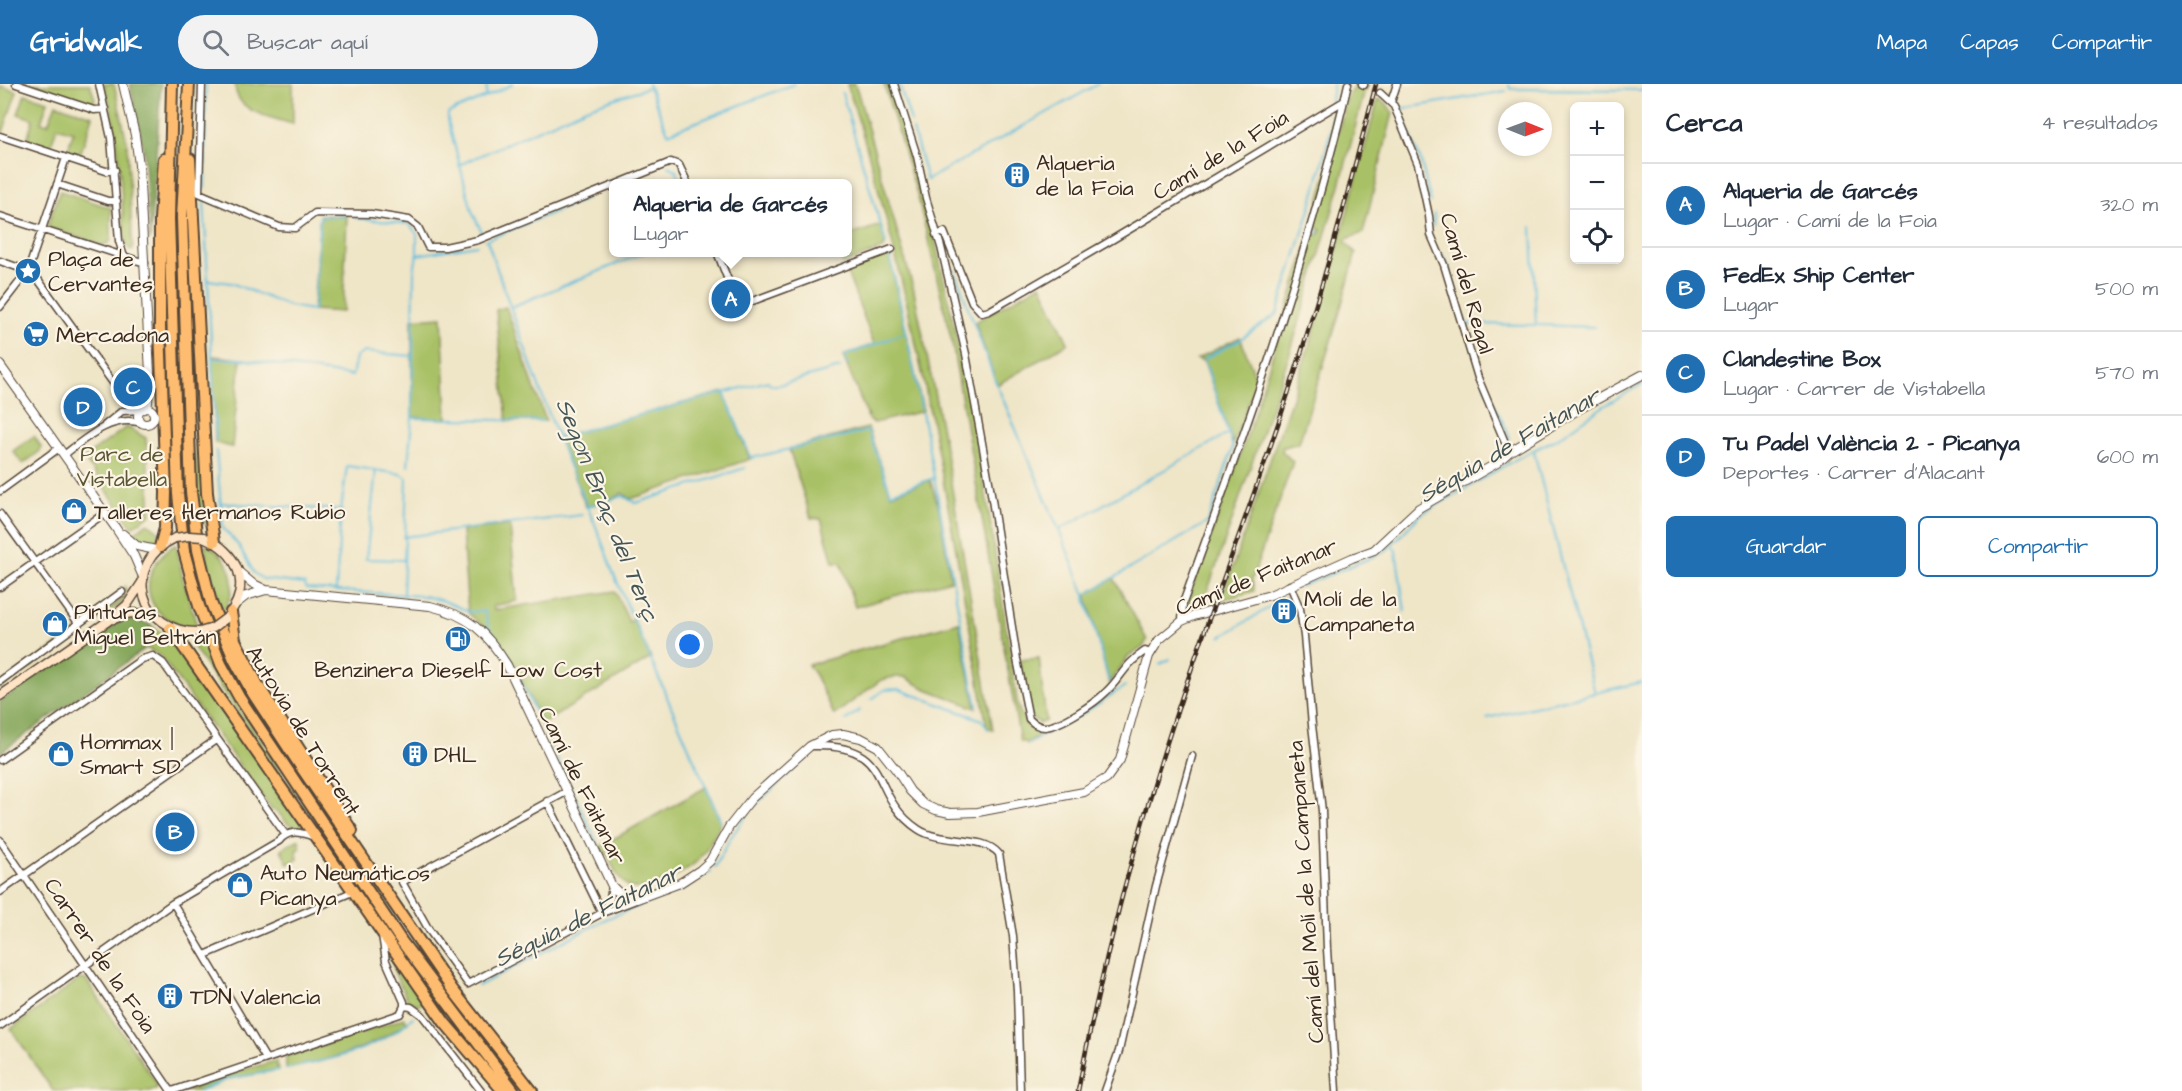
<!DOCTYPE html>
<html lang="es">
<head>
<meta charset="utf-8">
<style>
  body { margin:0; font-family:"Architects Daughter",sans-serif; background:#f2f2f3; color:#1f2937 }
  .controls { position:absolute; right:18px; top:18px; display:grid; overflow:hidden; border-radius:9px; box-shadow:0 3px 9px #0003 }
  .controls button { width:54px; height:54px; display:grid; place-items:center; padding:0; border:0; border-bottom:2px solid #e0e1e3; background:#fff; color:#1f2937; font:30px sans-serif }
  .compass { position:absolute; left:1498px; top:18px; width:54px; height:54px; border-radius:50%; background:#fff; box-shadow:0 3px 9px #0003; rotate:91deg }
  .you { position:absolute; left:690px; top:561px; width:21px; height:21px; margin:-15px; border:4px solid #fff; border-radius:50%; background:#1a73e8; box-shadow:0 0 0 9px #1a73e833 }
  .badge { display:grid; place-items:center; width:39px; height:39px; border-radius:50%; background:#1f6fb2; color:#fff; font-size:20px; font-weight:700 }
  .pin { position:absolute; translate:-50% -50%; border:3px solid #fff; box-shadow:0 2px 6px #0006 }
  .popup { position:absolute; left:609px; top:95px; width:243px; height:78px; box-sizing:border-box; display:grid; place-content:center; border-radius:9px; background:#fff; filter:drop-shadow(0 2px 4px #0005); font-size:20px; white-space:nowrap; color:#747a83 }
  .popup b { font-size:22px; color:#1f2937 }
  .popup::after { content:''; position:absolute; left:50%; top:100%; margin-left:-12px; border:12px solid transparent; border-top-color:#fff }
  .list { margin:0; padding:0; list-style:none }
  h2 { display:flex; justify-content:space-between; align-items:center; height:78px; margin:0; padding:0 24px; font-size:26px }
  h2 small { font-size:20px; font-weight:400; color:#747a83 }
  .list li { display:grid; grid-template-columns:39px 1fr auto; gap:18px; align-items:center; box-sizing:border-box; height:84px; padding:0 24px; border-top:2px solid #e0e1e3 }
  .list b { display:block; font-size:22px; white-space:nowrap }
  .list p { margin:0; font-size:20px; white-space:nowrap; color:#747a83 }
  .list em { font-size:20px; font-style:normal; color:#747a83 }
  .actions { display:flex; gap:12px; padding:18px 24px }
  .actions a { flex:1; padding:14px 0; border:2px solid #1f6fb2; border-radius:9px; text-align:center; font-size:21px; color:#1f6fb2 }
  .actions .main { background:#1f6fb2; color:#fff }
  .icon { flex:none; width:33px; height:33px; fill:none; stroke:currentColor; stroke-width:2; stroke-linecap:round; stroke-linejoin:round }
  .map { position:relative; flex:none; width:1642px; height:1007px; overflow:hidden }
  header { display:flex; align-items:center; gap:36px; box-sizing:border-box; height:84px; padding:0 30px; background:#1f6fb2; color:#fff }
  header strong { font-size:28px }
  nav { display:flex; gap:33px; margin-inline-start:auto; font-size:21px }
  .search { width:420px; height:54px; background:#f2f2f3; display:flex; align-items:center; gap:15px; box-sizing:border-box; padding:0 21px; border-radius:33px; color:#747a83; font-size:22px }
  main { display:flex }
  aside { flex:1; background:#fff }
  .map>svg:first-child { display:block }
</style>
</head>
<body>
<header>
<strong>Gridwalk</strong>
<div class="search"><svg class="icon" aria-label="search" viewBox="0 0 24 24"><circle cx="10" cy="10" r="6"/><path d="M15 15l6 6"/></svg>Buscar aquí</div>
<nav><a>Mapa</a><a>Capas</a><a>Compartir</a></nav>
</header>
<main>
<div class="map">
<svg width="1642" height="1007" viewBox="0 0 1642 1007">
  <rect width="100%" height="100%" fill="#fcf5e5"/>
  <filter id="ink" filterUnits="userSpaceOnUse"><feTurbulence type="fractalNoise" baseFrequency=".0167" numOctaves="2"/><feDisplacementMap in="SourceGraphic" scale="12" xChannelSelector="R" yChannelSelector="G"/><feConvolveMatrix kernelMatrix="1 2 1 2 8 2 1 2 1" color-interpolation-filters="sRGB"/></filter>
  <filter id="wash" filterUnits="userSpaceOnUse"><feTurbulence type="fractalNoise" baseFrequency=".008" numOctaves="4" result="noise"/><feDisplacementMap in="SourceGraphic" scale="24" xChannelSelector="R" yChannelSelector="G"/><feGaussianBlur stdDeviation="1.35" result="paint"/><feColorMatrix in="noise" values="0 0 0 0 0 0 0 0 0 0 0 0 0 0 0 0 0 1.4 0 .05"/><feComposite in="paint" operator="in"/></filter>
  <g filter="url(#wash)">
    <rect width="100%" height="100%" fill="#efe5c7"/>
    <path fill="#a9c166" stroke="#727642" stroke-width="1.5" d="M31 0H90L95 15 93 18H87Z
      M104 0H114L127 58 133 166 129 165 124 154C121 102 120 51 104 0Z
      M235 0H293V40C271 33 235 29 235 0Z
      M847 0H855L858 9 914 207 943 352 993 646 987 643C949 427 915 209 847 0Z
      M884 0H890L916 82 918 99 935 156 955 246 987 417 1018 622C1023 636 1026 644 1040 650L1027 659 1020 657 952 258 919 117Z
      M0 2 17 7 3 48 0 47Z
      M1357 2 1365 6 1340 101 1291 266 1202 523 1189 524 1187 520 1189 512 1248 349 1310 153 1320 150 1321 146 1313 140 1348 11Z
      M25 10 48 17 41 38 48 40 56 20 93 32 79 73 67 69 73 48 57 43 50 64 27 56 33 35 18 30Z
      M1378 15 1386 19 1393 29 1363 149 1346 155V159L1356 169 1338 234 1299 359 1283 363 1282 367 1293 378 1252 495 1254 507 1221 516 1294 308 1320 228Z
      M60 107 111 124V155L109 159 102 161 47 143Z
      M320 131 347 132 343 228 313 226Z
      M881 141 885 157 884 164 843 180 838 169 848 168V152Z
      M889 170 923 327 874 339 869 336 843 272 874 260 846 186Z
      M191 190 193 192 196 305 206 440H200L196 395Z
      M1041 200 1068 259 997 301 975 238Z
      M506 223 546 337H507L496 226Z
      M442 233 447 335 412 333V235Z
      M1240 253 1257 297 1233 360 1204 277 1197 275Z
      M212 272 241 275 232 363 215 359Z
      M724 308 750 375 631 415 622 409 619 412 586 423 558 353Z
      M127 343 146 354 151 430 132 443 84 374Z
      M868 344 891 410 930 396 939 424 951 496 855 523 841 478H833L821 435 811 434 789 365Z
      M34 352 41 363 40 367 23 380 13 367Z
      M148 439 161 449 155 458 145 460 131 451Z
      M510 441 517 517 493 522 494 526 615 507 629 538 633 536 651 574 542 640 512 576 499 556 468 529 462 446Z
      M176 460 182 491 197 542C144 542 131 488 176 460Z
      M204 460C233 472 240 504 222 529L208 481Z
      M1114 494 1147 556 1143 563 1128 573 1109 599 1086 510Z
      M125 503 126 506 123 518 0 605V601L122 515Z
      M959 538 976 624 924 604 905 593H894L881 596 834 631 815 591 808 581Z
      M151 541 180 564 306 746 288 740 277 727 272 726 160 571 146 564Z
      M205 560 223 598 297 712 295 714 192 561Z
      M1039 574 1046 637 1040 639 1028 632 1020 576Z
      M706 703 721 738C715 751 708 764 699 775 689 787 643 812 628 802 617 795 611 778 605 767L600 768 599 763Z
      M299 755 300 763 296 765 298 775 288 780 281 765Z
      M392 874H395L425 917 419 921 408 917 394 888Z
      M80 895 86 896 157 1000 156 1005 149 1007H53L11 945Z
      M404 934 408 938C371 965 330 976 286 985V972L343 955Z
      M276 977 278 986 228 995 200 1007H184L235 988Z"/>
    <path fill="#86a75b" stroke="#60683c" stroke-width="1.5" d="M130 0H161L150 157 144 68Z
      M123 536H136L151 541 146 564 0 669V618L70 569Z"/>
    <g fill="none" stroke-linecap="round" stroke-linejoin="round">
      <path stroke="#5ebcdc" stroke-width="2" d="M648 0 668 49 794 0
        M899 0 911 38
        M1509 0 1510 5 1642 6
        M1402 1 1403 0
        M842 9 886 160
        M486 13 513 0
        M1398 15 1404 37 1421 77 1431 119
        M1331 17 1333 0
        M1400 25 1506 7
        M913 46 927 96 1098 0
        M459 81 586 24 649 3
        M668 82 676 86 682 100
        M205 104 206 0
        M204 118 216 356
        M355 134 409 140 417 150V171
        M1433 142 1434 130
        M1532 143 1536 241 1595 243
        M1312 146 1319 148
        M483 151 472 127 448 37V29L486 13 487 0
        M486 156 586 115
        M487 156C510 222 533 289 558 354 575 398 598 441 612 486L721 738
        M889 170C924 319 946 472 977 622
        M1442 170 1447 179 1482 293
        M954 185 996 299 1059 446
        M208 196 231 199 289 222 312 226 314 224 320 132 344 133
        M511 223 646 168
        M1465 240 1536 241
        M213 275H241L352 292 356 273 364 268 413 272
        M848 281 844 272 907 248
        M1484 299 1510 354
        M724 309 751 374 868 347 891 409 934 394
        M414 334 543 337
        M558 353 768 297 771 301H779L840 284
        M216 367 223 444 239 462 254 489 263 495 305 500 306 505 424 512 444 517 470 528 485 527 488 542 508 570 598 761
        M1534 368 1595 609
        M408 382 412 334 414 187 417 171 477 161
        M376 386 366 475 403 476
        M222 419 341 426 347 382 401 390 407 394 403 510
        M586 423 623 412 636 419 745 384
        M403 453 582 431
        M1392 461 1396 467 1405 528
        M1301 502 1385 468 1420 431 1520 373 1558 354 1604 322 1642 300
        M336 507 341 426
        M1085 511 1059 446 1229 349
        M1221 553 1286 513
        M1160 580 1170 575
        M1109 597 1085 511 1208 438 1233 363 1204 275 1241 255 1277 230 1312 119 1332 42 1331 31
        M872 615 884 606 898 605 982 636 988 645
        M1077 634 1125 602
        M1487 634 1642 598
        M846 636 860 626
        M1027 661 1061 641
        M715 783 731 753 752 724 807 673
        M478 902 608 834 685 804 711 787
        M286 985C330 976 380 966 413 933
        M200 1007 228 995 278 986"/>
    </g>
  </g>
  <g filter="url(#ink)">
    <g fill="none" stroke-linecap="round" stroke-linejoin="round">
      <path stroke="#cbc0a5" stroke-width="6" stroke-dasharray="6 3" stroke-linecap="butt" d="M1364 1 1380 9"/>
      <defs>
        <path id="minor" d="M16 0 94 26 105 25
          M99 0 111 54 119 157 124 173
          M202 0 199 109 279 143 295 144 315 129 372 130 409 136 418 143 428 163H445L478 156 614 101
          M894 0 917 72 926 114 941 163 966 270 990 403 1017 575 1029 635C1034 640 1038 643 1045 643 1061 642 1095 619 1106 608 1122 593 1124 581 1145 567L1151 569
          M1362 0 1364 1
          M1380 9 1394 22 1418 80 1429 132 1431 151 1444 181 1478 294 1509 368
          M1391 18 1397 0
          M0 52 106 87 115 86
          M57 100 108 117H117
          M617 100 671 78 679 81 688 100
          M0 132 145 179
          M936 151 944 148 972 218 982 229 989 227 1105 160 1344 17
          M717 168 728 196 740 217 750 218 892 165
          M0 177 28 187 37 194 132 325
          M0 223 28 187 66 74
          M105 341 122 327 141 326
          M64 371C86 354 112 330 141 339
          M0 407 59 364
          M0 430 79 540
          M1290 501 1300 525 1304 552 1312 641 1322 727 1327 865 1336 1007
          M0 503 105 429
          M1182 537 1183 519C1245 349 1307 177 1348 0
          M0 597 122 508
          M811 662C897 659 866 710 918 745 941 761 983 750 999 770L1013 852 1017 907 1020 1007
          M0 676 142 575 153 572 163 579 285 750
          M566 708 402 798 429 846 468 900 602 829 636 816
          M547 717 602 829
          M0 756 171 1007
          M0 808 217 655
          M173 819 266 975
          M602 829 610 814 612 802
          M382 851 386 877 404 918V922
          M205 871 352 808
          M404 922 411 923 422 931 481 1007
          M0 942 173 819 279 757C289 745 300 748 314 753
          M172 1007 400 930 404 922
          M1105 1007 1119 967 1156 802 1192 672"/>
        <path id="tertiary" d="M123 0 135 51 139 81 150 289 148 319 144 325
          M0 281 115 443 134 472 143 493
          M138 332a8 8 0 1 1 16 0a8 8 0 1 1-16 0Z
          M123 450 137 462 156 466
          M239 488 252 499 266 506 430 522C468 531 486 547 507 581L612 802 623 813 637 815 680 799 700 786 710 777 729 743 752 714 810 662 832 651 843 650 861 654 878 663 897 687 910 707 923 720 936 726 950 729 978 728 1084 708 1107 694 1120 676 1149 572 1159 556 1182 537 1194 532 1270 511 1352 474 1374 466 1419 424 1497 379 1509 368 1581 324 1642 291
          M237 519 246 512 266 506"/>
        <path id="secondary" d="M203 453C238 467 253 502 227 533
          M175 454C120 480 139 550 200 548
          M114 535 130 529 153 530
          M0 612 108 537 127 521 143 497"/>
        <path id="trunk" d="M172 0 169 135 178 410 184 467 199 522 221 580 239 613 402 858 514 1007
          M189 0 182 134 191 408 198 466 211 519 234 575 252 608 303 686 452 905 532 1007
          M190 75 207 409 214 458
          M160 463 165 444 166 409 160 243V135L164 75
          M231 528 235 556 259 603 352 747
          M170 544 445 939 503 1007"/>
      </defs>
      <use href="#minor" stroke="#564637" stroke-width="9"/>
      <use href="#tertiary" stroke="#564637" stroke-width="10"/>
      <use href="#secondary" stroke="#564637" stroke-width="11"/>
      <use href="#trunk" stroke="#564637" stroke-width="14"/>
      <use href="#minor" stroke="#fff" stroke-width="6"/>
      <use href="#tertiary" stroke="#fff" stroke-width="8"/>
      <use href="#secondary" stroke="#fee4c5" stroke-width="8"/>
      <use href="#trunk" stroke="#fdbc6f" stroke-width="10"/>
      <defs>
        <path id="rail" d="M1078 1007C1101 886 1132 766 1170 649 1205 540 1247 434 1283 325 1319 218 1348 109 1376 0"/>
      </defs>
      <use href="#rail" stroke="#3b2a1e" stroke-width="4.5"/>
      <use href="#rail" stroke="#fcf5e5" stroke-width="2" stroke-dasharray="7" stroke-linecap="butt"/>
      <defs>
        <path id="secondary-bridge" d="M175 454 189 452 203 453
          M200 548 213 544 225 535"/>
      </defs>
      <use href="#secondary-bridge" stroke="#564637" stroke-width="11" stroke-linecap="butt"/>
      <use href="#secondary-bridge" stroke="#fee4c5" stroke-width="8"/>
    </g>
  </g>
  <defs>
    <symbol id="building-disc" viewBox="-11 -11 22 22"><circle r="9.5" fill="#1f6fb2" stroke="#fcf5e5"/><path d="M-4-6H4V6H1V3H-1V6H-4ZM-2.5-4.3h1.7v1.8h-1.7ZM.8-4.3h1.7v1.8H.8ZM-2.5-1h1.7V.8h-1.7ZM.8-1h1.7V.8H.8Z" fill="#fff"/></symbol>
    <symbol id="sight-disc" viewBox="-11 -11 22 22"><circle r="9.5" fill="#1f6fb2" stroke="#fcf5e5"/><path d="M0-6L1.8-2.2L6-1.7L2.9 1.2L3.7 5.4L0 3.3L-3.7 5.4L-2.9 1.2L-6-1.7L-1.8-2.2Z" fill="#fff"/></symbol>
    <symbol id="supermarket-disc" viewBox="-11 -11 22 22"><circle r="9.5" fill="#1f6fb2" stroke="#fcf5e5"/><path d="M-6-5.5h2.5l.6 2H6L4.5 2H-2.5L-4.4-4H-6ZM-1.5 3.2a1.3 1.3 0 1 0 .1 0ZM3 3.2a1.3 1.3 0 1 0 .1 0Z" fill="#fff"/></symbol>
    <symbol id="shop-disc" viewBox="-11 -11 22 22"><circle r="9.5" fill="#1f6fb2" stroke="#fcf5e5"/><path d="M-5-2.5h2.3a2.7 3.5 0 0 1 5.4 0H5L5.5 6h-11ZM-1.5-2.5h3a1.5 2.3 0 0 0-3 0Z" fill="#fff"/></symbol>
    <symbol id="fuel-disc" viewBox="-11 -11 22 22"><circle r="9.5" fill="#1f6fb2" stroke="#fcf5e5"/><path d="M-5.5-6h7V0h2V4h1.3V-2.5L3-4.5l.8-.8L6-3V5H2.5V1h-1V6h-7ZM-4.2-4.7v3.2H.2V-4.7Z" fill="#fff"/></symbol>
  </defs>
  <g fill-rule="evenodd">
    <use href="#building-disc" x="1002" y="76" width="30" height="30"/>
    <use href="#sight-disc" x="13" y="172" width="30" height="30"/>
    <use href="#supermarket-disc" x="21" y="235" width="30" height="30"/>
    <use href="#shop-disc" x="59" y="412" width="30" height="30"/>
    <use href="#building-disc" x="1269" y="512" width="30" height="30"/>
    <use href="#shop-disc" x="40" y="525" width="30" height="30"/>
    <use href="#fuel-disc" x="443" y="540" width="30" height="30"/>
    <use href="#shop-disc" x="46" y="655" width="30" height="30"/>
    <use href="#building-disc" x="400" y="655" width="30" height="30"/>
    <use href="#shop-disc" x="225" y="786" width="30" height="30"/>
    <use href="#building-disc" x="155" y="897" width="30" height="30"/>
  </g>
  <g text-anchor="middle" stroke-width="4.5" stroke-linejoin="round" paint-order="stroke">
    <g font-size="22" fill="#3b2a1e" stroke="#fcf5e5">
      <text transform="translate(1220 70) rotate(-31)" y="8">Camí de la Foia</text>
      <text transform="translate(1468 199) rotate(74)" y="8">Camí del Regal</text>
      <text transform="translate(1256 492) rotate(-22)" y="8">Camí de Faitanar</text>
      <text transform="translate(304 646) rotate(58)" y="8">Autovia de Torrent</text>
      <text transform="translate(583 701) rotate(64)" y="8">Camí de Faitanar</text>
      <text transform="translate(1305 808) rotate(-94)" y="8">Camí del Molí de la Campaneta</text>
      <text transform="translate(101 871) rotate(56)" y="8">Carrer de la Foia</text>
    </g>
    <g font-size="22" fill="#3b2a1e" stroke="#fcf5e5" text-anchor="start">
      <text x="1036" y="86">Alqueria<tspan x="1036" dy="25">de la Foia</tspan></text>
      <text x="48" y="182">Plaça de<tspan x="48" dy="25">Cervantes</tspan></text>
      <text x="56" y="258">Mercadona</text>
      <text x="94" y="435">Talleres Hermanos Rubio</text>
      <text x="1304" y="522">Molí de la<tspan x="1304" dy="25">Campaneta</tspan></text>
      <text x="74" y="535">Pinturas<tspan x="74" dy="25">Miguel Beltrán</tspan></text>
      <text x="458" y="593" text-anchor="middle">Benzinera Dieself Low Cost</text>
      <text x="80" y="665">Hommax |<tspan x="80" dy="25">Smart SD</tspan></text>
      <text x="434" y="678">DHL</text>
      <text x="260" y="796">Auto Neumáticos<tspan x="260" dy="25">Picanya</tspan></text>
      <text x="190" y="920">TDN Valencia</text>
    </g>
    <g font-size="22" fill="#5c5734" stroke="#fcf5e5">
      <text x="122" y="377">Parc de<tspan x="122" dy="25">Vistabella</tspan></text>
    </g>
    <g font-size="24" font-style="italic" fill="#465657" stroke="#fcf5e5">
      <text transform="translate(1509 361) rotate(-30)" y="8">Séquia de Faitanar</text>
      <text transform="translate(608 426) rotate(68)" y="8">Segon Braç del Terç</text>
      <text transform="translate(588 831) rotate(-26)" y="8">Séquia de Faitanar</text>
    </g>
  </g>
</svg>
<div class="controls">
<button>+</button>
<button>−</button>
<button><svg class="icon" aria-label="locate" viewBox="0 0 24 24"><circle cx="12" cy="12" r="6"/><path d="M12 2v4M12 18v4M2 12h4M18 12h4"/></svg></button>
</div>
<svg class="compass" viewBox="-18 -18 36 36"><path d="M0-13l5 13h-10z" fill="#e53935"/><path d="M0 13l5-13h-10z" fill="#747a83"/></svg>
<div class="you"></div>
<div class="pin badge" style="left:731px;top:215px">A</div>
<div class="popup"><b>Alqueria de Garcés</b>Lugar</div>
<div class="pin badge" style="left:175px;top:748px">B</div>
<div class="pin badge" style="left:133px;top:303px">C</div>
<div class="pin badge" style="left:83px;top:323px">D</div>
</div>
<aside>
<h2>Cerca<small>4 resultados</small></h2>
<ul class="list">
<li><span class="badge">A</span><div><b>Alqueria de Garcés</b><p>Lugar · Camí de la Foia</p></div><em>320 m</em></li>
<li><span class="badge">B</span><div><b>FedEx Ship Center</b><p>Lugar</p></div><em>500 m</em></li>
<li><span class="badge">C</span><div><b>Clandestine Box</b><p>Lugar · Carrer de Vistabella</p></div><em>570 m</em></li>
<li><span class="badge">D</span><div><b>Tu Padel València 2 - Picanya</b><p>Deportes · Carrer d'Alacant</p></div><em>600 m</em></li>
</ul>
<div class="actions"><a class="main">Guardar</a><a>Compartir</a></div>
</aside>
</main>
</body>
</html>
